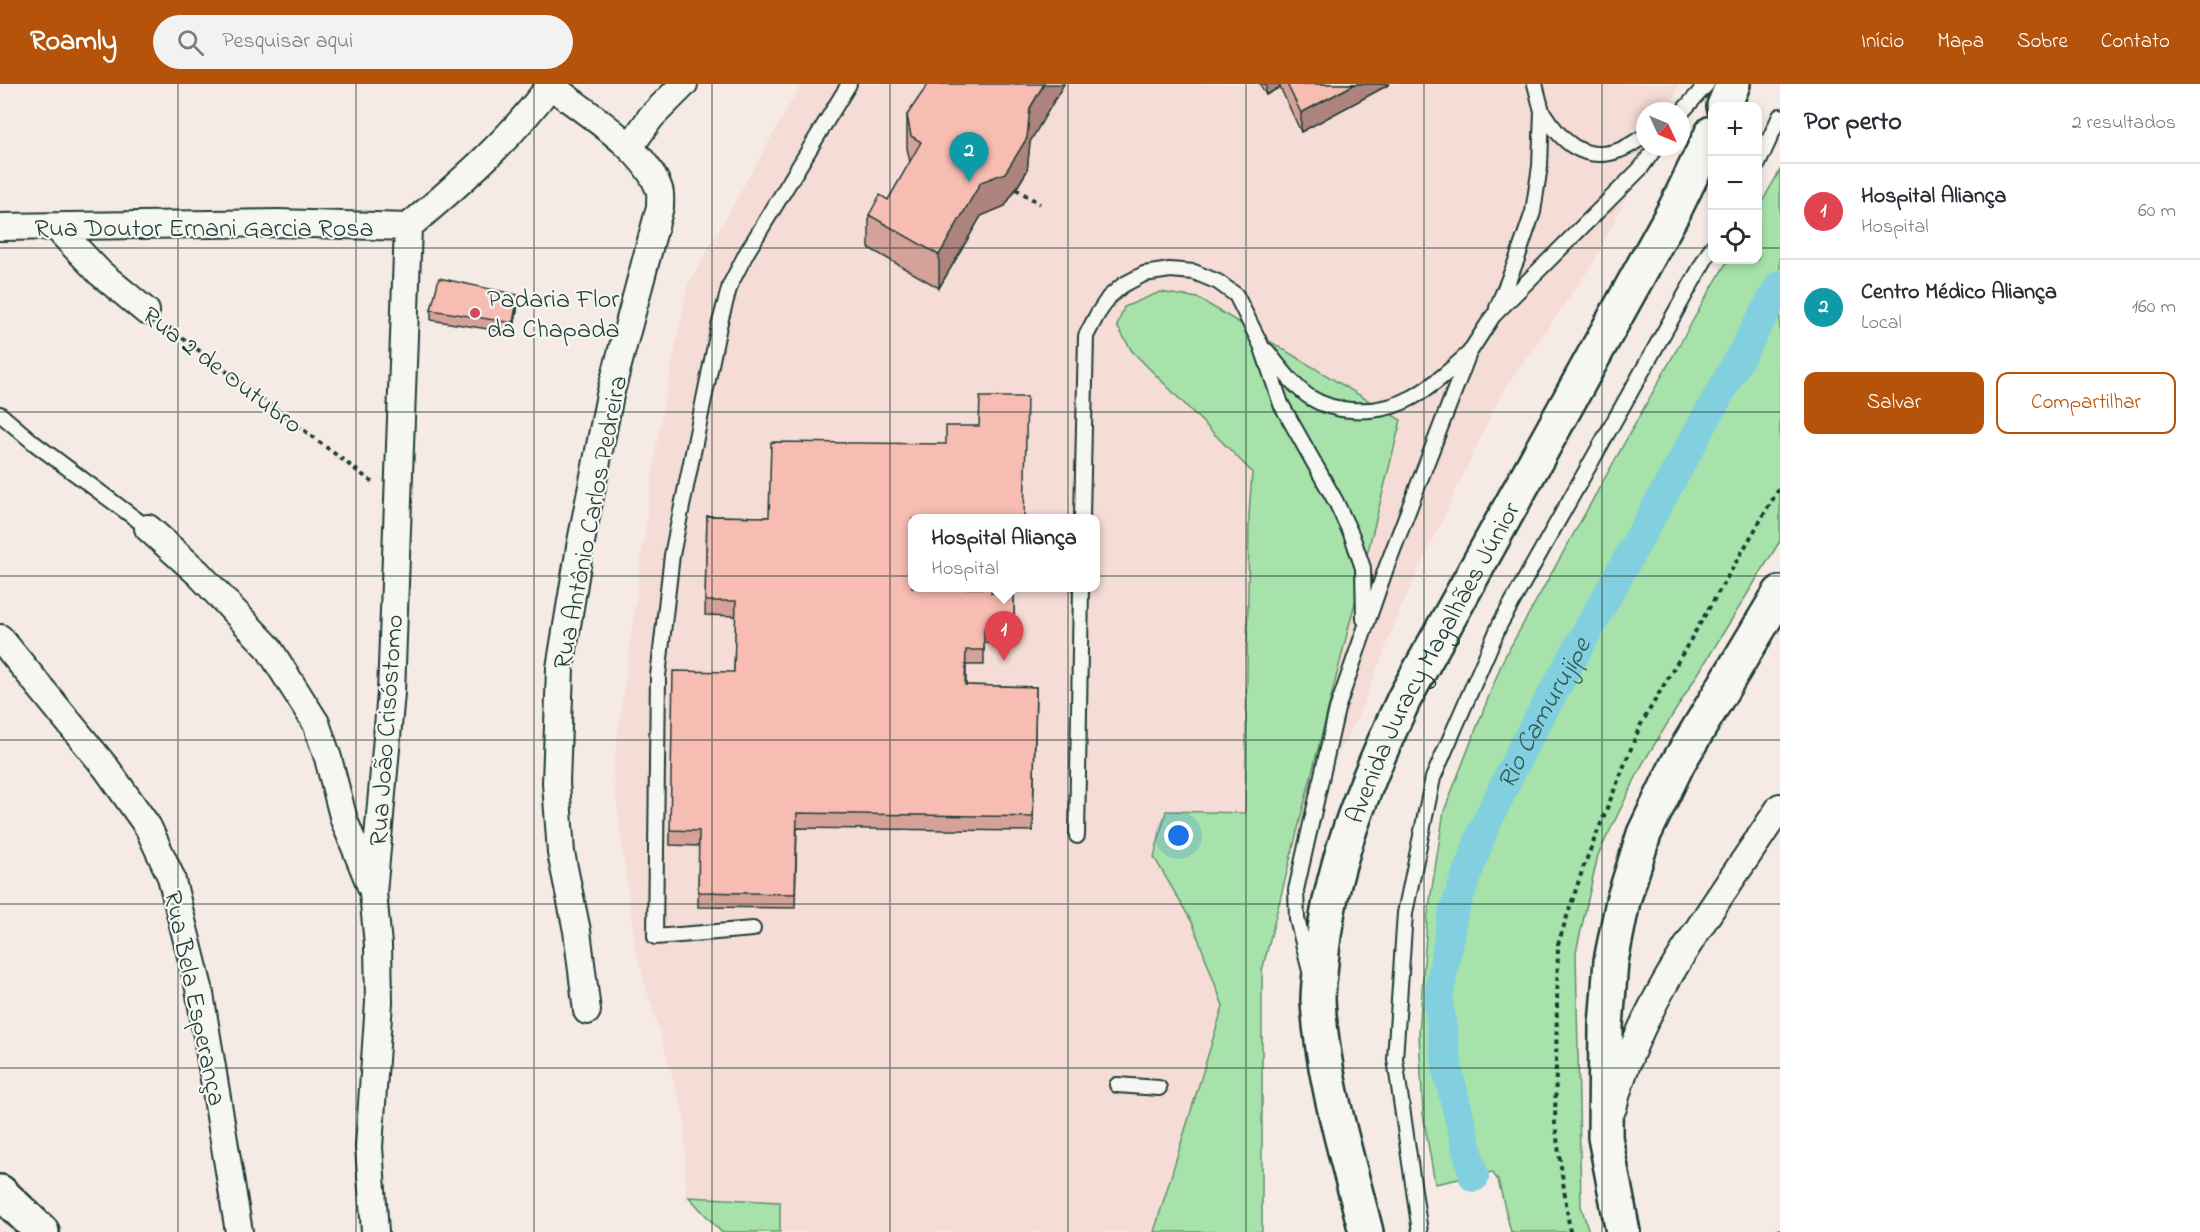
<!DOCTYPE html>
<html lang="pt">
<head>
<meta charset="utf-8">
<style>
  body { margin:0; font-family:"Indie Flower",sans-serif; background:#f2f2f3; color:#2b2b33 }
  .controls { position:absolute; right:18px; top:18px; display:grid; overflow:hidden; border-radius:12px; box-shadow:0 3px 9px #0003 }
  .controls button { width:54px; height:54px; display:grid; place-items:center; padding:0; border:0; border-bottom:2px solid #e1e1e2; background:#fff; color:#2b2b33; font:30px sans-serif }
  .compass { position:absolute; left:1636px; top:18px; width:54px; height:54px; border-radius:50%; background:#fff; box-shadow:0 3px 9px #0003; rotate:134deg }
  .you { position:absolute; left:1179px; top:752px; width:21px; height:21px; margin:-15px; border:4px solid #fff; border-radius:50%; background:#1a73e8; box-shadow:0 0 0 9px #1a73e833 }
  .badge { display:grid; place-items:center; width:39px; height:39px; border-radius:50%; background:#b45309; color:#fff; font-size:20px; font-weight:700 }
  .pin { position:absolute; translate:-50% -50px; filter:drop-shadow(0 2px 3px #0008) }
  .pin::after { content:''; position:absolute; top:32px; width:21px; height:18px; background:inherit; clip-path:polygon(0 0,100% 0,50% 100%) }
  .popup { position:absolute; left:908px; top:430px; width:192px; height:78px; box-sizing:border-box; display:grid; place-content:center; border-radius:12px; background:#fff; filter:drop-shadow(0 2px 4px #0005); font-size:20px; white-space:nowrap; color:#7c7c81 }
  .popup b { font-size:22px; color:#2b2b33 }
  .popup::after { content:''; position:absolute; left:50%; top:100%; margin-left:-12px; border:12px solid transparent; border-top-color:#fff }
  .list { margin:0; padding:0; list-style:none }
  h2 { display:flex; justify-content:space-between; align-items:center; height:78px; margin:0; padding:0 24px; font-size:26px }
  h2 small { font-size:20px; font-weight:400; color:#7c7c81 }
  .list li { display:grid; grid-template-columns:39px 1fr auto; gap:18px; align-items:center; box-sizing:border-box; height:96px; padding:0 24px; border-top:2px solid #e1e1e2 }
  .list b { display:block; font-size:22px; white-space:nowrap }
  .list p { margin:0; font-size:20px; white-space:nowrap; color:#7c7c81 }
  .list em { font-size:20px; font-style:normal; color:#7c7c81 }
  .actions { display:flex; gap:12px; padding:18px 24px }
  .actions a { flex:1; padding:14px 0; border:2px solid #b45309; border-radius:12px; text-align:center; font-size:21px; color:#b45309 }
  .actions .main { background:#b45309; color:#fff }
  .icon { flex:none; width:33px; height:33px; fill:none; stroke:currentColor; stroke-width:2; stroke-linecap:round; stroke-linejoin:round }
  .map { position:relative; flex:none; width:1780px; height:1148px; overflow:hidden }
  header { display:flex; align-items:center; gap:36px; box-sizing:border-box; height:84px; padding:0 30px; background:#b45309; color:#fff }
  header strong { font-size:28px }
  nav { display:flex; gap:33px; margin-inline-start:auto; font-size:21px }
  .search { width:420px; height:54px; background:#f2f2f3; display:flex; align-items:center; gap:15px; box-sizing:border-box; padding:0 21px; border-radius:33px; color:#7c7c81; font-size:22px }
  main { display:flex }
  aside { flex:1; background:#fff }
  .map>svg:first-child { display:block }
</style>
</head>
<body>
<header>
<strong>Roamly</strong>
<div class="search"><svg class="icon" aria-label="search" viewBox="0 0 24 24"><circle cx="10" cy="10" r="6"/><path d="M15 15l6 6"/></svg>Pesquisar aqui</div>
<nav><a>Início</a><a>Mapa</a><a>Sobre</a><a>Contato</a></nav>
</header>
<main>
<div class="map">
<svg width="1780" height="1148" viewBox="0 0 1780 1148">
  <rect width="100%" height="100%" fill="#f6eae5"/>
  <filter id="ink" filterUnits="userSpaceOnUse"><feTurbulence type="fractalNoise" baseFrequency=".0167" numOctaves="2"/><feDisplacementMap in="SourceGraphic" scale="12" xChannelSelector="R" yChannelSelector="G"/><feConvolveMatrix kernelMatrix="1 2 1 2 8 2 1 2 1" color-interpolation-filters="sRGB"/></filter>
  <g filter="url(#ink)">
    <path fill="#f6dcd6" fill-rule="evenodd" d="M801 0H1679L1668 27H1645V63H1652L1594 178 1501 310 1402 522 1358 632 1263 819 1223 922 1154 1148H780V1118L686 1115 685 1036 636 869 613 688 657 356 687 203ZM912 434H1096V504H912Z"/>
    <path fill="#a6e2a9" stroke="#62906e" stroke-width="1.5" d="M1780 86V457L1643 679 1598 771 1576 868 1581 1122 1589 1148H1511L1498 1096 1492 1088 1435 1100 1423 1030 1419 949 1427 836 1444 727 1503 576 1701 222 1728 176H1758V125Z
      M1160 208 1198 214 1401 336 1262 887V1148H1154L1223 922 1193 840 1154 773 1166 727 1245 729 1249 431 1252 388 1132 267 1117 242 1124 223Z
      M689 1113 780 1118V1148H721Z"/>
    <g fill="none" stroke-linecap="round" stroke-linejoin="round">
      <path stroke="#82cfe0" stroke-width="30" id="s1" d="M1474 1093 1448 988 1438 916 1453 829 1483 746 1524 661 1780 201"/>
      <defs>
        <path id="lane" d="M1542 27C1560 56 1583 80 1620 66 1629 63 1637 56 1645 52
          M1681 29 1707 0
          M1758 80 1780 32
          M1497 224 1517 175 1533 128 1540 82 1542 27 1535 0
          M1267 267C1280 283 1294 303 1311 314 1324 322 1336 325 1351 326 1403 330 1431 303 1468 270
          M0 330 34 359 148 444
          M1082 434 1086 252 1097 231 1109 213 1123 201 1144 190 1170 186 1194 188 1218 198 1236 211 1261 261 1281 320 1336 418 1352 452 1363 484 1364 535
          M1077 752 1081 504
          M753 845 655 853 658 592 672 471 719 242 730 201 747 168 849 0
          M1310 887 1297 835 1296 806 1337 625 1385 487 1469 269 1493 232 1641 84 1656 63
          M1117 1001 1159 1004
          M1420 1148 1395 975 1405 829 1433 694 1500 540 1712 163"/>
        <path id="street" d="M550 1C584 28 644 63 659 105 661 110 660 117 660 123L610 311 580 463 560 584 556 699 561 769 577 847 587 927
          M630 63 651 33 684 0
          M0 143 278 139 408 143
          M56 143 100 189 146 227
          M408 143C459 100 511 55 551 0
          M148 444 198 489 268 563 316 639 328 674 344 736 371 803
          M0 554 107 685 148 743 171 793 199 904 239 1148
          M1613 1024C1640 914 1719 817 1780 723
          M375 1148 369 1063 379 918 378 861 373 809 391 609 408 143"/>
        <path id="secondary" d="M0 1108 42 1148"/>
        <g id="primary">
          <path d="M1724 22 1733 0"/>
          <path id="s2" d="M1366 1148C1347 1072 1322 994 1318 916 1318 904 1320 891 1321 879 1328 786 1365 699 1404 615L1675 125 1712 49"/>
          <path d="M1623 1148 1605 1053 1606 942 1611 877 1623 817 1644 750 1678 679 1780 509"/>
        </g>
      </defs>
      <use href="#lane" stroke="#1f3d34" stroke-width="18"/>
      <use href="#street" stroke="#1f3d34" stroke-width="30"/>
      <use href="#secondary" stroke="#1f3d34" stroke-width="38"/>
      <use href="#primary" stroke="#1f3d34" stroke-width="38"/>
      <path stroke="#1f3d34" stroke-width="4" stroke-dasharray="4.5 4.5" stroke-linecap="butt" d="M1016 105 1040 120
        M168 243 372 398
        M1570 1148 1555 1040 1558 860 1583 784 1640 642 1780 403"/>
      <use href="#lane" stroke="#f6f6f2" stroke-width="14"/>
      <use href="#street" stroke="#f6f6f2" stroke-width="26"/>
      <use href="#secondary" stroke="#f6f6f2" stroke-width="33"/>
      <use href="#primary" stroke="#f6f6f2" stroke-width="33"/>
    </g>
    <path fill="#d4a299" stroke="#1f3d34" stroke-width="1.5" d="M1260 0H1390L1301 48 1280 3 1266 11Z
      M907 31 1030 58 1027 87 1016 105 1005 122 981 132 939 204 869 164V131L888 116 910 78 907 64Z
      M518 221 513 249 431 236V226Z
      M1027 313 912 435 992 509 1014 510V560L984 559V581H966V601L1036 603 1033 747 797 744 795 824 698 823 699 762 670 761V746L734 588 736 532 705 531 707 432 769 433 946 360 979 342Z"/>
    <path fill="#ad847d" stroke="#1f3d34" stroke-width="1.5" d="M1044 0H1064L1030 58 1027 87 1005 122 981 132 939 204V171L981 98 1030 24Z
      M1266 0H1280V3L1266 11Z
      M1355 0H1390L1301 48V29Z
      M518 211V221L513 249V239Z"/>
    <path fill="#f7bcb2" stroke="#1f3d34" stroke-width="1.5" d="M928 0H1044L1030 24 1027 54 1016 72 1005 89 981 98 939 171 869 131 880 111 888 116 921 58 911 52 907 31Z
      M1287 0H1355L1301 29Z
      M439 194 518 211 513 239 431 226Z
      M980 313H1027L1024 435H912V504H992L991 509 1014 510V545H984V566H966L965 601 1036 603 1033 733 797 729 795 810 698 808 699 747 670 746 673 587 734 588 736 517H705L707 432 769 433 771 358 946 360V342H979Z
      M1780 1145V1148H1770Z"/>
  </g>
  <path fill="none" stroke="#1f3d34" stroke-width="1.5" stroke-opacity="0.55" d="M178 0V1148M356 0V1148M534 0V1148M712 0V1148M890 0V1148M1068 0V1148M1246 0V1148M1424 0V1148M1602 0V1148M0 164H1712M1758 164H1780M0 328H1780M0 492H1780M0 656H1780M0 820H1780M0 984H1780"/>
  <circle fill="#d1495b" stroke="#f6f6f2" stroke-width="2" cx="475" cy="229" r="6"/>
  <g text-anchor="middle" stroke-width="4.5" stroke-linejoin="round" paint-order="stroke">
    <g font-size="26" fill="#1f3d34" stroke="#f6f6f2">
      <text x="204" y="152">Rua Doutor Ernani Garcia Rosa</text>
      <text transform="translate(223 285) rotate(37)" y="9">Rua 2 de Outubro</text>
      <text transform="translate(589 438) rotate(-79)" y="9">Rua Antônio Carlos Pedreira</text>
      <text dy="9" stroke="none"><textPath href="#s2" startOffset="598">Avenida Juracy Magalhães Júnior</textPath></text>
      <text transform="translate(385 646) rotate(-86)" y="9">Rua João Crisóstomo</text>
      <text transform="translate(196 914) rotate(78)" y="9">Rua Bela Esperança</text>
    </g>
    <g font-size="26" fill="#1f3d34" stroke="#f6f6f2" text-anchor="start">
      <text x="487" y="223">Padaria Flor<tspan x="487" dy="30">da Chapada</tspan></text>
    </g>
    <g font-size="27" font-style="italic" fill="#335a56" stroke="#f6f6f2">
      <text dy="9" stroke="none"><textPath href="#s1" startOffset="489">Rio Camurujipe</textPath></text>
    </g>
  </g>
</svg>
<div class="controls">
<button>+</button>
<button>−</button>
<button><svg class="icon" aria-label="locate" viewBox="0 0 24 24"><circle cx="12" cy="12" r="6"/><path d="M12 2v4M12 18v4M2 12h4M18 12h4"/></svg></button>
</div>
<svg class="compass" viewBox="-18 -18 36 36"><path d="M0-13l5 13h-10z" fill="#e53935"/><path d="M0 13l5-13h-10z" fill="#7c7c81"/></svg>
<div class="you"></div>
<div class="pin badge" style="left:1004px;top:577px;background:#e0444e">1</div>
<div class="popup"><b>Hospital Aliança</b>Hospital</div>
<div class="pin badge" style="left:969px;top:98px;background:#0f9aa8">2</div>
</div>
<aside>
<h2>Por perto<small>2 resultados</small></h2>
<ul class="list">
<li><span class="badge" style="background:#e0444e">1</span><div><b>Hospital Aliança</b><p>Hospital</p></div><em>60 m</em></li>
<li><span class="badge" style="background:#0f9aa8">2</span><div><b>Centro Médico Aliança</b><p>Local</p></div><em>160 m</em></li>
</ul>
<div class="actions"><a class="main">Salvar</a><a>Compartilhar</a></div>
</aside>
</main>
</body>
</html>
